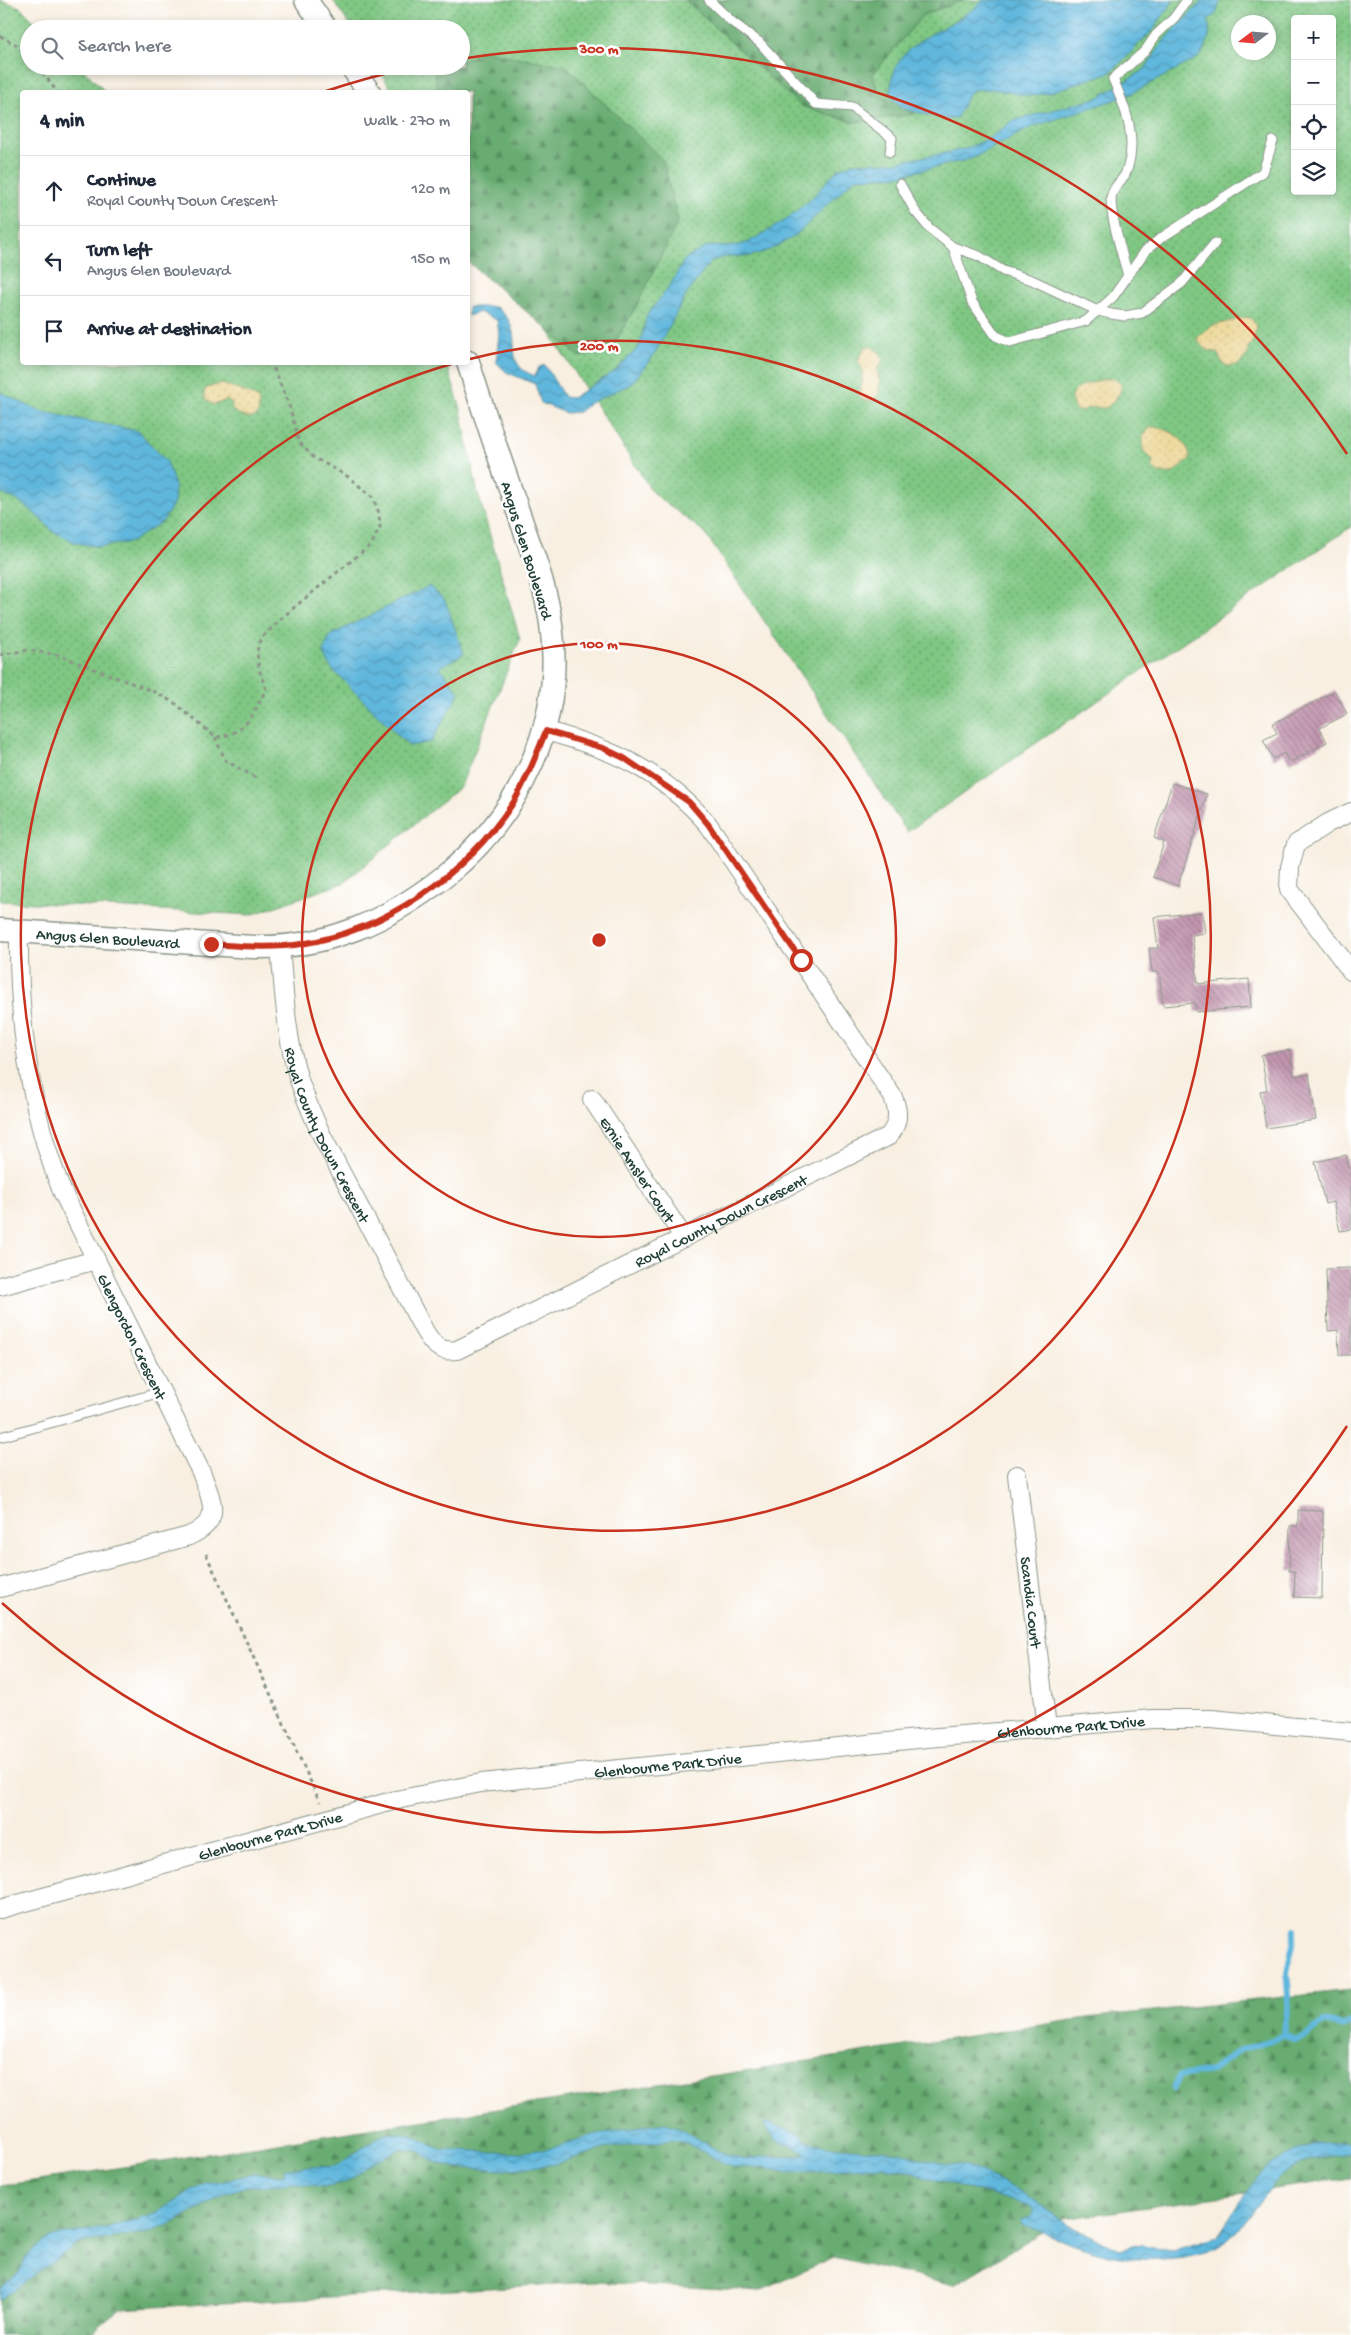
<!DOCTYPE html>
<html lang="en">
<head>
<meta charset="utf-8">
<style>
  body { margin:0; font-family:"Gochi Hand",sans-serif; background:#f6f6f7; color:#1f2937 }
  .controls { position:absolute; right:15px; top:15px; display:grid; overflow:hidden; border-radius:5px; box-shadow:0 2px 8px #0003 }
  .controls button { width:45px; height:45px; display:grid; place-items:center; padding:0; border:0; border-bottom:1px solid #e0e1e3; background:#fff; color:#1f2937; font:25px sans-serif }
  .compass { position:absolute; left:1231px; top:15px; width:45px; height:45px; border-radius:50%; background:#fff; box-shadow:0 2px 8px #0003; rotate:254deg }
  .stop { position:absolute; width:15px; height:15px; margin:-11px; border:4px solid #c8321e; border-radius:50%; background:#fff }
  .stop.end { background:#c8321e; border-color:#fff; box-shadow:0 1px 5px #0008 }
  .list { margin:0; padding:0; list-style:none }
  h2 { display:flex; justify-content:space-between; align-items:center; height:65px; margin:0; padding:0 20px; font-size:21px }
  h2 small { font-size:16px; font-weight:400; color:#747a83 }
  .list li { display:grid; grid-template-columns:32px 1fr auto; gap:15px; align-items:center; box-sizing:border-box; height:70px; padding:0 20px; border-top:1px solid #e0e1e3 }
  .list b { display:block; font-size:19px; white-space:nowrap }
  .list p { margin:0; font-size:16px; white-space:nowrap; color:#747a83 }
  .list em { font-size:16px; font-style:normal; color:#747a83 }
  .icon { flex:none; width:28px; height:28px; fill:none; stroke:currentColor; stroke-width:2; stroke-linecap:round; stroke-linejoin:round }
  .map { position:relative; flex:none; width:1351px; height:2335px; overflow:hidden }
  .search { position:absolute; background:#fff; box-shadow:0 2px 8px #0003; left:20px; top:20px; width:450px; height:55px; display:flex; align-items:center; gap:12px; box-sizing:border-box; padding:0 18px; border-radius:28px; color:#747a83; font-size:19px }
  .panel { position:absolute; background:#fff; box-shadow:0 2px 8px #0003; left:20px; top:90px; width:450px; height:275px; border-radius:5px }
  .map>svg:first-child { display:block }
</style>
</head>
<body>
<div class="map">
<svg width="1351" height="2335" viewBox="0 0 1351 2335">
  <defs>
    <pattern id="grass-dots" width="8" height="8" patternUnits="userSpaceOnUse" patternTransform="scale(1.25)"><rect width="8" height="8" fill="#7fc783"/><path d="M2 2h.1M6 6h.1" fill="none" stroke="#67a36c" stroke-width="1.8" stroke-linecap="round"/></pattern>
    <pattern id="forest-firs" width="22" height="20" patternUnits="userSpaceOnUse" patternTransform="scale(1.25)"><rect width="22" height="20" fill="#67ac71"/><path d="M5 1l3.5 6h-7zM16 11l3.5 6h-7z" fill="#548d5e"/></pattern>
    <pattern id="sand-dots" width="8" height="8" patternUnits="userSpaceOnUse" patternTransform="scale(1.25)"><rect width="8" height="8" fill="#eeda9e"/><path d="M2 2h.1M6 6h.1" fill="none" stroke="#ccbc89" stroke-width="1.8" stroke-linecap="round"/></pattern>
    <pattern id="water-waves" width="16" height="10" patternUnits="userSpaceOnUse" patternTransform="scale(1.25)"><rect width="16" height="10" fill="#60b7dd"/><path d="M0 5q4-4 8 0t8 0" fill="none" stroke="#4f96b4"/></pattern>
    <pattern id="building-back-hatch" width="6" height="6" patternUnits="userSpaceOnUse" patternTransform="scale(1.25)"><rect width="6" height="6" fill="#c397b0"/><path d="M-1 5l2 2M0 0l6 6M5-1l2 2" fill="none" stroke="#9e7c90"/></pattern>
  </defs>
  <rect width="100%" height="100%" fill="#fff"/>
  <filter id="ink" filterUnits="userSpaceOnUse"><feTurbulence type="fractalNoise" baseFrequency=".02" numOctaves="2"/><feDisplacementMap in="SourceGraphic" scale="10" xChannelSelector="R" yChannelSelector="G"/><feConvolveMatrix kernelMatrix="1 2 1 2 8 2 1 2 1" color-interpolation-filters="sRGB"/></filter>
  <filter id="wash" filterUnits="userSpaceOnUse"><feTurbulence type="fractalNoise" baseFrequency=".0096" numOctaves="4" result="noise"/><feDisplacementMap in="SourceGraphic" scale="20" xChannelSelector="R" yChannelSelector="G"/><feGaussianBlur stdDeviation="1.12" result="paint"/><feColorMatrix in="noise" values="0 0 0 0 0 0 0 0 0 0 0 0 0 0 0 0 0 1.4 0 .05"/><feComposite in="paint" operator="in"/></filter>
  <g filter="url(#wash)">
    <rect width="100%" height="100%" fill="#f8efe1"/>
    <path fill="url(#grass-dots)" stroke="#4f825c" fill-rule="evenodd" d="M0 0 20 7 42 29H29V66H80L106 92H22V362L446 363 460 406 477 490 520 639 461 786 343 883 251 915 0 901Z
      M333 0H1351V527L907 832 704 532 653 493 468 207V92H393L376 66H461V29H352ZM1295 19H1332V191H1295ZM1238 22H1268V52H1238Z"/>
    <path fill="url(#forest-firs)" stroke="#437452" d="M685 0H964L923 15 873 74 879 95 915 114 854 122 801 106Z
      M484 51 566 66 663 160 678 221 639 301 613 346 580 357 468 262V92H437L435 72 449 66H461V61Z
      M1351 1990V2178L1063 2219 954 2285 834 2257 760 2291 594 2282 120 2309 89 2335H0V2186L1086 2018Z"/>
    <path fill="url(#sand-dots)" stroke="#868c69" d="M1247 317 1252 319 1257 327 1252 343 1248 347V354L1238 365 1227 366 1222 362 1217 352C1207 351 1201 348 1197 338L1211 326Z
      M870 346 880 353 883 359 877 371 880 382 878 395 872 400H864L859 395 864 373 858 361 865 347Z
      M1104 379H1115L1121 385C1121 394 1119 393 1114 400 1103 416 1100 401 1082 411L1075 410 1071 399C1075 383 1092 384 1104 379Z
      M220 384C226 384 253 395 258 399 262 424 248 420 232 410V404L227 400 213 405 205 399 204 392 207 388Z
      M1151 427C1168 427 1190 441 1190 459L1173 473H1159L1152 468 1153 460 1143 450V436Z"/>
    <path fill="url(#water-waves)" stroke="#407a88" d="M983 0H1174L1153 30 1111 72 1048 93 1029 96 993 89 973 90 969 93 957 117 947 120 904 109 891 97C887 37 951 34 983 0Z
      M1203 0H1221L1216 14 1208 20C1212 33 1207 48 1198 58L1129 95 1032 127 971 159 897 176 855 178 795 236 772 249 751 256H730L711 261 686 295 654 355 631 384 590 403 579 412 566 413 541 403 535 384 506 372 496 362 499 333 497 320 479 312 468 316V307H496C500 311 507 316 509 321 521 343 503 365 535 376L539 367 545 365 564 397 572 398 615 371 639 347 647 315 669 287 685 259 708 246 728 247 747 243 786 220 811 199 838 169 853 163 897 162 965 149 990 138 1012 121 1097 98 1144 70 1163 42Z
      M0 392 39 411 138 431 167 462 175 486 174 503 163 521 131 542 99 547 77 543 54 532 32 511 15 499 0 493Z
      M429 586 445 600 464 654 440 667 459 693 431 742 409 746 331 668 323 651 331 635Z
      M665 2123 681 2128 718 2151 744 2160 765 2156 793 2157 809 2153 776 2140 764 2124 769 2123 798 2134 806 2141 827 2146 901 2152 923 2160 969 2167 1022 2192 1071 2227 1120 2249 1132 2245 1174 2249 1217 2236 1257 2177 1270 2165 1293 2152 1318 2144 1351 2143V2154C1337 2156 1320 2156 1306 2161 1275 2171 1252 2217 1229 2239 1218 2250 1199 2254 1184 2257 1117 2266 1082 2248 1022 2224L1020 2219 1032 2216 1034 2211 1030 2206 899 2169 880 2167 789 2173 762 2167 733 2168 686 2143 673 2140 607 2148 555 2164 504 2170 459 2168 437 2163 417 2150 400 2149 375 2161 347 2182 323 2187 295 2183 243 2187 226 2193 176 2222 148 2233 78 2243 0 2300V2289L19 2273 27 2255 52 2236 105 2228 153 2215 205 2182H222L253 2173 284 2175 285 2168 336 2166 385 2133 411 2135 440 2149 512 2153 549 2149 592 2135Z"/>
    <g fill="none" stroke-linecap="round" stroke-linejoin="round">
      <path stroke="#60b7dd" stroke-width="6" d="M1284 2034 1295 2040 1306 2036 1324 2022 1342 2026 1351 2022
        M1173 2088 1179 2076 1212 2071 1238 2051 1274 2040 1284 2034 1289 1995 1287 1973 1296 1929"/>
    </g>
    <g id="blocks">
      <path fill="url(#building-back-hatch)" d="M1335 691 1347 714 1320 728 1327 742 1289 763 1284 753 1273 759 1263 740 1277 733 1272 724Z
        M1172 783 1207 794 1178 886 1153 877 1164 842 1154 838Z
        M1202 912 1205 933 1192 935 1198 984 1249 979 1251 1007 1196 1012 1195 1003 1163 1006 1159 972H1152L1149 948H1158L1154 917Z
        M1290 1050 1294 1076 1309 1074 1316 1120 1266 1128 1260 1091 1267 1090 1261 1055Z
        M1346 1155 1351 1177V1229L1340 1231 1333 1202 1325 1204 1315 1162Z
        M1351 1268V1355H1339L1338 1330 1328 1331 1326 1269Z
        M1298 1510 1323 1511 1322 1598 1294 1597 1295 1571H1289L1290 1526H1298Z"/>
    </g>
  </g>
  <g filter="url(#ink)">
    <use href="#blocks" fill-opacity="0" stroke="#8c968a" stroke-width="1"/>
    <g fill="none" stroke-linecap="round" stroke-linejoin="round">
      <defs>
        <path id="service" d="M709 0 731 21 759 42 816 104 852 107 892 138 890 152
          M900 184 915 211 929 228 953 247 979 256 1003 271 1032 280 1098 311 1111 314 1125 316 1142 313 1182 283 1215 243
          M953 247 972 302 996 336 1010 342 1086 321 1113 297 1146 250 1161 238 1263 172 1273 141
          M1128 276C1124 260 1107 208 1112 194 1114 187 1121 181 1125 175 1139 141 1126 109 1113 79L1145 51 1156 35 1174 18 1187 0
          M0 1437 161 1392"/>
        <g id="minor">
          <path d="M1351 812 1328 823 1296 844 1290 867 1289 889 1351 971"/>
          <path id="s1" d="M280 947C284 991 286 1037 299 1080 306 1100 314 1119 323 1138L424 1330C432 1344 440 1353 457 1350L889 1136C899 1123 899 1112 893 1097L708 824C661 771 613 749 546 731"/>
          <path id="s2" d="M592 1099 684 1238"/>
          <path d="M0 1286 96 1260"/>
          <path id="s3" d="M1017 1475 1047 1728"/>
          <path d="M0 1588 189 1536C224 1520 212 1501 201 1472L62 1191C29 1110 18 1020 19 932"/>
          <path id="s4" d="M0 1909 396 1800 481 1783 927 1738 1153 1719H1211L1351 1732"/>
        </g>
        <g id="tertiary">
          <path d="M306 0 326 29"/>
          <path d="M351 66 369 92"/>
          <path id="s5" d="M0 930 253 947C326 949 388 921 445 876 520 815 565 723 551 624 546 587 532 552 520 517 502 465 484 414 468 362"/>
        </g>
      </defs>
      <use href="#service" stroke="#8c968a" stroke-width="11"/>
      <use href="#minor" stroke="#8c968a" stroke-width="20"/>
      <use href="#tertiary" stroke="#8c968a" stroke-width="25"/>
      <path stroke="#8c968a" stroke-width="3" stroke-dasharray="4 4" stroke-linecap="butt" d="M0 36 17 45 29 57
        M38 66 57 92
        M0 655 28 650 58 655 155 692 176 704 215 737C245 736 255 712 266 689L259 669 257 651 261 638 291 610 372 544 380 527 379 513 373 497 347 476 313 457 299 442 289 405 271 362
        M215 737 225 760 256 778
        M206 1554 320 1802"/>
      <use href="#service" stroke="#fff" stroke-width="9"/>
      <use href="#minor" stroke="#fff" stroke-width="18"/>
      <use href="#tertiary" stroke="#fff" stroke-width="22"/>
    </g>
  </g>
  <g fill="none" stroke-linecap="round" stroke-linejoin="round" filter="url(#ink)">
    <path stroke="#c8321e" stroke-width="6" d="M211 944C241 946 271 949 301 944 385 931 466 874 513 803 527 780 536 755 546 731L603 748 624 758 689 802 708 824 801 960"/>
  </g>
  <g fill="none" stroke="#c8321e" stroke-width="2.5">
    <circle cx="599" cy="940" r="297"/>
    <path d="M470 359A595 595 0 1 1 455 363"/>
    <path d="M1347 1426A892 892 0 0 1 2 1603M323 92A892 892 0 0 1 414 67M467 58A892 892 0 0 1 1347 454"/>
  </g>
  <g text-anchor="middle" stroke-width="5" stroke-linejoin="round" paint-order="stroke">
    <g font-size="16" fill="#1f3d34" stroke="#fff">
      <text transform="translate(528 550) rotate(73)" y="6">Angus Glen Boulevard</text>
      <text dy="6" stroke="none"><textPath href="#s5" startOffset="108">Angus Glen Boulevard</textPath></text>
      <text dy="6" stroke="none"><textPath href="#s1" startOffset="196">Royal County Down Crescent</textPath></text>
      <text dy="6" stroke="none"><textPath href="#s2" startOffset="84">Ernie Amsler Court</textPath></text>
      <text dy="6" stroke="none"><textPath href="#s1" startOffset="750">Royal County Down Crescent</textPath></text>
      <text transform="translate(133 1336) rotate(64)" y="6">Glengordon Crescent</text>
      <text dy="6" stroke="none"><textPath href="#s3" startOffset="128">Scandia Court</textPath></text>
      <text dy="6" stroke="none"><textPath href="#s4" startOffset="1090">Glenbourne Park Drive</textPath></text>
      <text dy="6" stroke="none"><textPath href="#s4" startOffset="685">Glenbourne Park Drive</textPath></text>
      <text dy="6" stroke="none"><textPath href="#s4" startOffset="280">Glenbourne Park Drive</textPath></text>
    </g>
  </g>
  <circle cx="599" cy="940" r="8" fill="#c8321e" stroke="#fff" stroke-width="2.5"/>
  <g font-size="15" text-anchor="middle" font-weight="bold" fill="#c8321e" stroke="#fff" stroke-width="5" stroke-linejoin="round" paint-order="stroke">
    <text x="599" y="53">300 m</text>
    <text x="599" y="350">200 m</text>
    <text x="599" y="648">100 m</text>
  </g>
</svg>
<div class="controls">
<button>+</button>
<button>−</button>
<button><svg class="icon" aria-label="locate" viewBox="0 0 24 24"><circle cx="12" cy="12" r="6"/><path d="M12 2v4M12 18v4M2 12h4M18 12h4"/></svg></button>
<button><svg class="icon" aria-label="layers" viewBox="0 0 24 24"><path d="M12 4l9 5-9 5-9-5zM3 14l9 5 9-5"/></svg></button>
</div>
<svg class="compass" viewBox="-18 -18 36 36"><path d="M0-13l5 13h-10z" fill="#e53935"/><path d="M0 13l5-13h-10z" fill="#747a83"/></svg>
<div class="stop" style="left:801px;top:960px"></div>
<div class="stop end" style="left:211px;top:944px"></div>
<div class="search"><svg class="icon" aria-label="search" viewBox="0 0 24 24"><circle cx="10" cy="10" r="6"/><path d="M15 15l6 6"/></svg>Search here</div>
<section class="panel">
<h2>4 min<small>Walk · 270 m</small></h2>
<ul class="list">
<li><svg class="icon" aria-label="ahead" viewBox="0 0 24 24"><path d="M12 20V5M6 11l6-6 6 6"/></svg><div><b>Continue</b><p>Royal County Down Crescent</p></div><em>120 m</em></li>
<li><svg class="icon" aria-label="left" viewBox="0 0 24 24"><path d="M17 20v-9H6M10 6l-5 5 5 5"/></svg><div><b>Turn left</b><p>Angus Glen Boulevard</p></div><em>150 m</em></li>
<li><svg class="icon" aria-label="arrive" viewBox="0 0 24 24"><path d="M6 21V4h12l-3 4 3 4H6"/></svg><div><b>Arrive at destination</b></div></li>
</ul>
</section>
</div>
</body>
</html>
